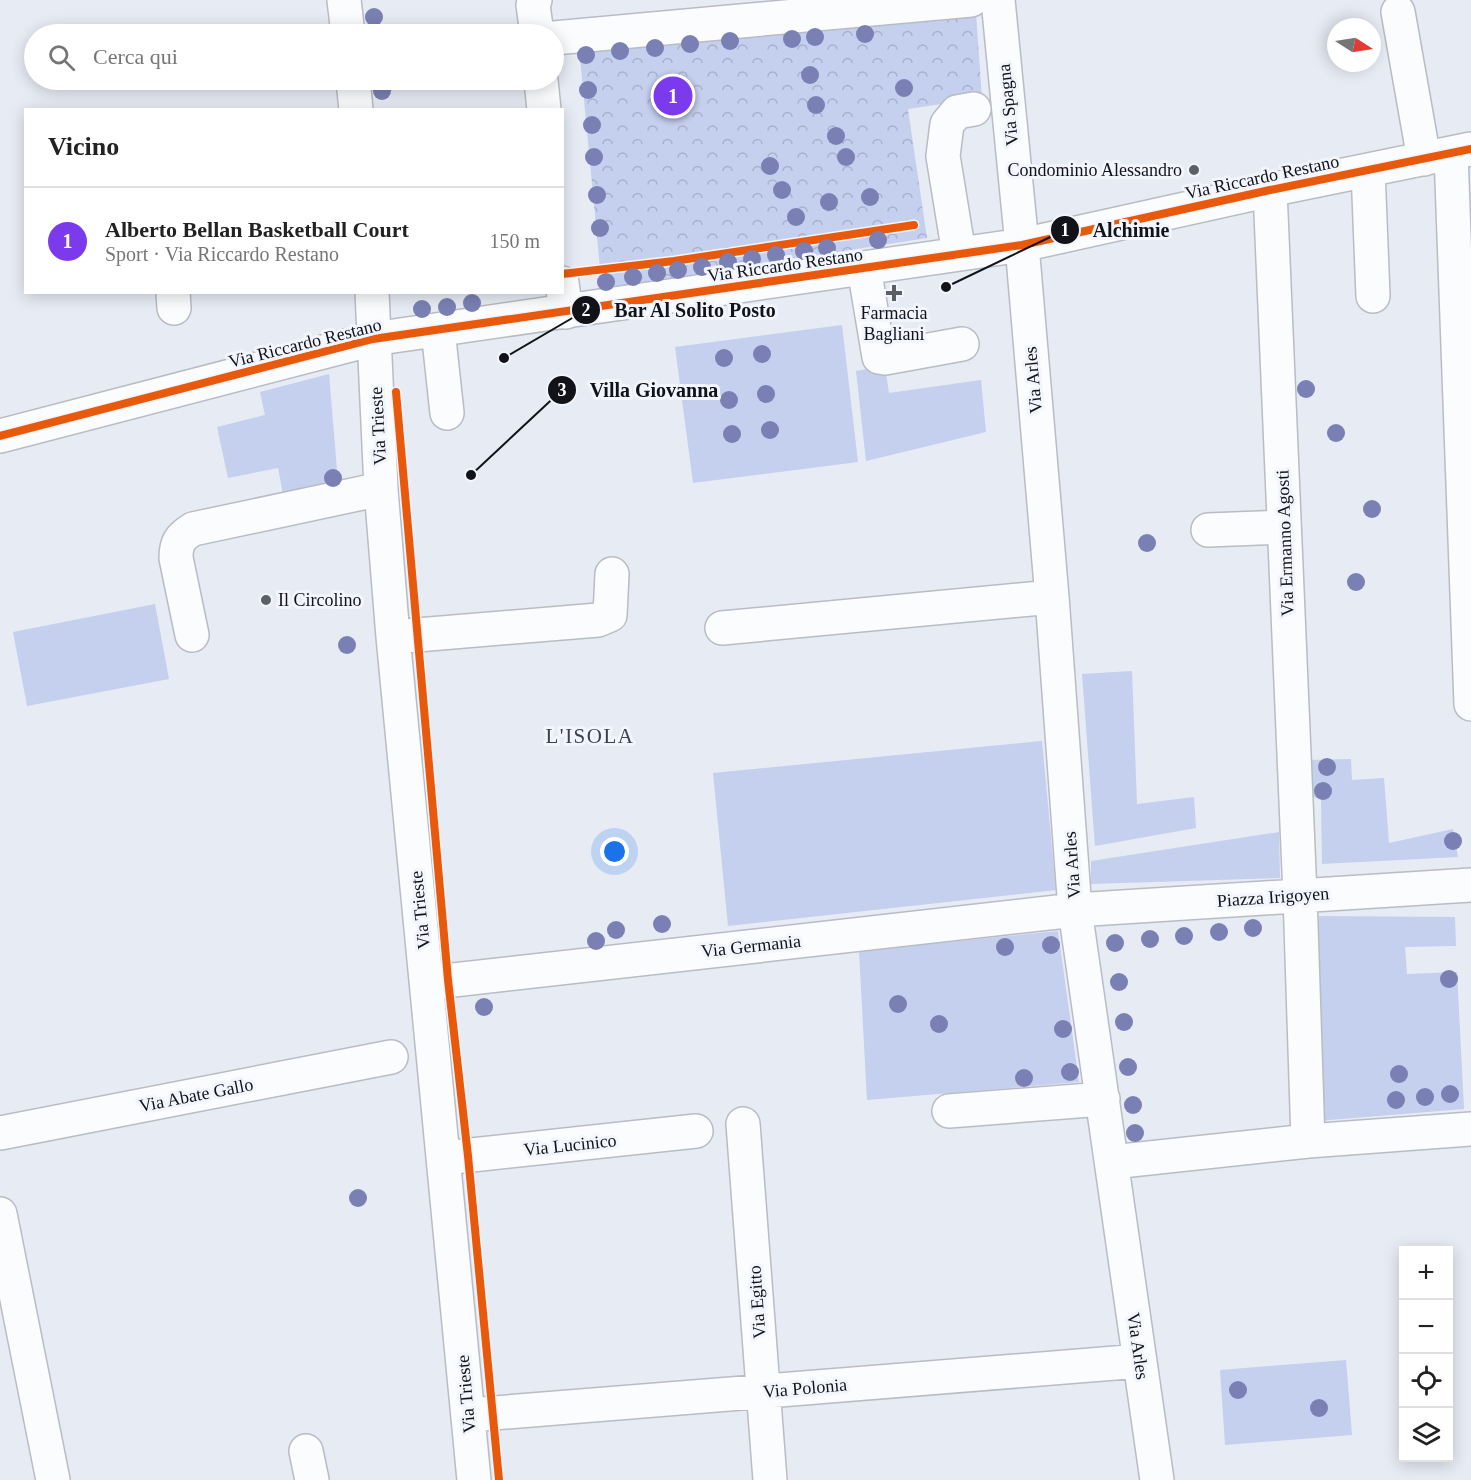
<!DOCTYPE html>
<html lang="it">
<head>
<meta charset="utf-8">
<style>
  body { margin:0; font-family:Georgia,serif; background:#f6f6f6; color:#222 }
  .controls { position:absolute; right:18px; bottom:18px; display:grid; overflow:hidden; border-radius:0px; box-shadow:0 3px 15px #0003 }
  .controls button { width:54px; height:54px; display:grid; place-items:center; padding:0; border:0; border-bottom:2px solid #e0e0e0; background:#fff; color:#222; font:30px sans-serif }
  .compass { position:absolute; left:1327px; top:18px; width:54px; height:54px; border-radius:50%; background:#fff; box-shadow:0 3px 15px #0003; rotate:102deg }
  .you { position:absolute; left:615px; top:852px; width:21px; height:21px; margin:-15px; border:4px solid #fff; border-radius:50%; background:#1a73e8; box-shadow:0 0 0 9px #1a73e833 }
  .badge { display:grid; place-items:center; width:39px; height:39px; border-radius:50%; background:#7c3aed; color:#fff; font-size:20px; font-weight:700 }
  .pin { position:absolute; translate:-50% -50%; border:3px solid #fff; box-shadow:0 2px 6px #0006 }
  .list { margin:0; padding:0; list-style:none }
  h2 { display:flex; justify-content:space-between; align-items:center; height:78px; margin:0; padding:0 24px; font-size:26px }
  h2 small { font-size:20px; font-weight:400; color:#767676 }
  .list li { display:grid; grid-template-columns:39px 1fr auto; gap:18px; align-items:center; box-sizing:border-box; height:108px; padding:0 24px; border-top:2px solid #e0e0e0 }
  .list b { display:block; font-size:22px; white-space:nowrap }
  .list p { margin:0; font-size:20px; white-space:nowrap; color:#767676 }
  .list em { font-size:20px; font-style:normal; color:#767676 }
  .icon { flex:none; width:33px; height:33px; fill:none; stroke:currentColor; stroke-width:2; stroke-linecap:round; stroke-linejoin:round }
  .map { position:relative; flex:none; width:1471px; height:1480px; overflow:hidden }
  .search { position:absolute; background:#fff; box-shadow:0 3px 15px #0003; left:24px; top:24px; width:540px; height:66px; display:flex; align-items:center; gap:15px; box-sizing:border-box; padding:0 21px; border-radius:33px; color:#767676; font-size:22px }
  .panel { position:absolute; background:#fff; box-shadow:0 3px 15px #0003; left:24px; top:108px; width:540px; height:186px; border-radius:0px }
  .map>svg:first-child { display:block }
</style>
</head>
<body>
<div class="map">
<svg width="1471" height="1480" viewBox="0 0 1471 1480">
  <defs>
    <pattern id="park-crowns" width="20" height="18" patternUnits="userSpaceOnUse" patternTransform="scale(1.5)"><rect width="20" height="18" fill="#c5cfee"/><path d="M2 6a3 3 0 1 1 6 0M12 15a3 3 0 1 1 6 0" fill="none" stroke="#a8b1cc"/></pattern>
  </defs>
  <rect width="100%" height="100%" fill="#e7ebf4"/>
  <path fill="#c5cfee" d="M842 325 858 462 693 483 675 347Z
    M885 366 889 393 981 380 986 432 866 461 856 371Z
    M329 374 338 482 283 494 278 468 228 478 217 427 265 415 260 392Z
    M155 604 169 679 27 706 13 632Z
    M1132 671 1137 804 1194 797 1196 828 1095 846 1082 674Z
    M1042 741 1056 890 728 926 713 773Z
    M1351 759 1352 780 1384 778 1389 843 1453 829 1458 857 1322 864 1321 798 1307 797 1306 760Z
    M1279 832 1280 878 1091 884V861Z
    M1310 916 1455 917 1456 946 1405 947 1407 974 1457 972 1464 1109 1317 1121Z
    M1058 931 1079 1082 867 1100 859 951Z
    M1346 1360 1352 1435 1225 1445 1220 1370Z"/>
  <path fill="url(#park-crowns)" d="M976 14 982 98 908 109 927 238 602 289 579 47Z"/>
  <g fill="none" stroke-linecap="round" stroke-linejoin="round">
    <defs>
      <path id="minor" d="M344 0 348 34
        M535 0 533 5 537 34
        M998 0 1022 245 1052 597 1075 910 1157 1480
        M1398 12 1424 159
        M554 38 971 0
        M353 80 356 110
        M541 80 544 110
        M1451 153 1471 704
        M1368 170 1373 296
        M1270 190 1300 895 1308 1141
        M959 254 943 156 947 124 957 112 974 109
        M864 268 879 357 885 358 962 344
        M562 283 566 312
        M173 292 174 308
        M372 292 381 489 393 637 474 1480
        M438 330 447 413
        M0 436 373 339 1022 245 1270 190 1471 149
        M1208 530 1284 527
        M722 628 1052 597
        M192 635 176 558C176 543 180 537 193 529L381 489
        M393 637 598 620 610 615 612 574
        M427 983 1075 910 1471 885
        M949 1111 1103 1099
        M743 1124 770 1480
        M0 1133 391 1057
        M444 1158 696 1131
        M1112 1162 1308 1141 1471 1129
        M0 1214 53 1480
        M469 1415 1140 1361
        M306 1451 312 1480"/>
    </defs>
    <use href="#minor" stroke="#b9bcc4" stroke-width="36"/>
    <use href="#minor" stroke="#fbfcfd" stroke-width="33"/>
    <defs>
      <path id="cycleway" d="M562 274 674 261 914 225
        M396 392 448 980 468 1156 499 1480
        M0 436 373 339 1022 245 1270 190 1471 149"/>
    </defs>
    <use href="#cycleway" stroke="#f3f5fc" stroke-width="11"/>
    <use href="#cycleway" stroke="#e8590c" stroke-width="8"/>
  </g>
  <g fill="#7a80b3">
    <circle cx="374" cy="17" r="9"/>
    <circle cx="865" cy="34" r="9"/>
    <circle cx="815" cy="37" r="9"/>
    <circle cx="792" cy="39" r="9"/>
    <circle cx="730" cy="41" r="9"/>
    <circle cx="690" cy="44" r="9"/>
    <circle cx="655" cy="48" r="9"/>
    <circle cx="620" cy="51" r="9"/>
    <circle cx="586" cy="55" r="9"/>
    <circle cx="810" cy="75" r="9"/>
    <circle cx="904" cy="88" r="9"/>
    <circle cx="588" cy="90" r="9"/>
    <circle cx="382" cy="91" r="9"/>
    <circle cx="816" cy="105" r="9"/>
    <circle cx="592" cy="125" r="9"/>
    <circle cx="836" cy="136" r="9"/>
    <circle cx="594" cy="157" r="9"/>
    <circle cx="846" cy="157" r="9"/>
    <circle cx="770" cy="166" r="9"/>
    <circle cx="782" cy="190" r="9"/>
    <circle cx="597" cy="195" r="9"/>
    <circle cx="870" cy="197" r="9"/>
    <circle cx="829" cy="202" r="9"/>
    <circle cx="796" cy="217" r="9"/>
    <circle cx="600" cy="228" r="9"/>
    <circle cx="878" cy="240" r="9"/>
    <circle cx="827" cy="248" r="9"/>
    <circle cx="804" cy="251" r="9"/>
    <circle cx="776" cy="255" r="9"/>
    <circle cx="752" cy="259" r="9"/>
    <circle cx="728" cy="262" r="9"/>
    <circle cx="702" cy="267" r="9"/>
    <circle cx="678" cy="270" r="9"/>
    <circle cx="657" cy="273" r="9"/>
    <circle cx="633" cy="277" r="9"/>
    <circle cx="606" cy="282" r="9"/>
    <circle cx="472" cy="303" r="9"/>
    <circle cx="447" cy="307" r="9"/>
    <circle cx="422" cy="309" r="9"/>
    <circle cx="762" cy="354" r="9"/>
    <circle cx="724" cy="358" r="9"/>
    <circle cx="1306" cy="389" r="9"/>
    <circle cx="766" cy="394" r="9"/>
    <circle cx="729" cy="400" r="9"/>
    <circle cx="770" cy="430" r="9"/>
    <circle cx="1336" cy="433" r="9"/>
    <circle cx="732" cy="434" r="9"/>
    <circle cx="333" cy="478" r="9"/>
    <circle cx="1372" cy="509" r="9"/>
    <circle cx="1147" cy="543" r="9"/>
    <circle cx="1356" cy="582" r="9"/>
    <circle cx="347" cy="645" r="9"/>
    <circle cx="1327" cy="767" r="9"/>
    <circle cx="1323" cy="791" r="9"/>
    <circle cx="1453" cy="841" r="9"/>
    <circle cx="662" cy="924" r="9"/>
    <circle cx="1253" cy="928" r="9"/>
    <circle cx="616" cy="930" r="9"/>
    <circle cx="1219" cy="932" r="9"/>
    <circle cx="1184" cy="936" r="9"/>
    <circle cx="1150" cy="939" r="9"/>
    <circle cx="596" cy="941" r="9"/>
    <circle cx="1115" cy="943" r="9"/>
    <circle cx="1051" cy="945" r="9"/>
    <circle cx="1005" cy="947" r="9"/>
    <circle cx="1449" cy="979" r="9"/>
    <circle cx="1119" cy="982" r="9"/>
    <circle cx="898" cy="1004" r="9"/>
    <circle cx="484" cy="1007" r="9"/>
    <circle cx="1124" cy="1022" r="9"/>
    <circle cx="939" cy="1024" r="9"/>
    <circle cx="1063" cy="1029" r="9"/>
    <circle cx="1128" cy="1067" r="9"/>
    <circle cx="1070" cy="1072" r="9"/>
    <circle cx="1399" cy="1074" r="9"/>
    <circle cx="1024" cy="1078" r="9"/>
    <circle cx="1450" cy="1094" r="9"/>
    <circle cx="1425" cy="1097" r="9"/>
    <circle cx="1396" cy="1100" r="9"/>
    <circle cx="1133" cy="1105" r="9"/>
    <circle cx="1135" cy="1133" r="9"/>
    <circle cx="358" cy="1198" r="9"/>
    <circle cx="1238" cy="1390" r="9"/>
    <circle cx="1319" cy="1408" r="9"/>
  </g>
  <g fill="#5c5f66" stroke="#f3f5fc" stroke-width="2">
    <circle cx="1194" cy="170" r="6"/>
    <path d="M891 284h6v6h6v6h-6v6h-6v-6h-6v-6h6z"/>
    <circle cx="266" cy="600" r="6"/>
  </g>
  <g text-anchor="middle" stroke-width="6" stroke-linejoin="round" paint-order="stroke">
    <g font-size="18" fill="#111319" stroke="#f3f5fc">
      <text transform="translate(1008 105) rotate(-96)" y="6">Via Spagna</text>
      <text transform="translate(1262 177) rotate(-12)" y="6">Via Riccardo Restano</text>
      <text transform="translate(785 265) rotate(-8)" y="6">Via Riccardo Restano</text>
      <text transform="translate(305 343) rotate(-14)" y="6">Via Riccardo Restano</text>
      <text transform="translate(1033 380) rotate(-95)" y="6">Via Arles</text>
      <text transform="translate(378 426) rotate(-93)" y="6">Via Trieste</text>
      <text transform="translate(1285 543) rotate(-92)" y="6">Via Ermanno Agosti</text>
      <text transform="translate(1072 865) rotate(-94)" y="6">Via Arles</text>
      <text transform="translate(1273 897) rotate(-4)" y="6">Piazza Irigoyen</text>
      <text transform="translate(420 910) rotate(-96)" y="6">Via Trieste</text>
      <text transform="translate(751 946) rotate(-6)" y="6">Via Germania</text>
      <text transform="translate(196 1095) rotate(-11)" y="6">Via Abate Gallo</text>
      <text transform="translate(570 1145) rotate(-6)" y="6">Via Lucinico</text>
      <text transform="translate(757 1302) rotate(-94)" y="6">Via Egitto</text>
      <text transform="translate(1138 1346) rotate(82)" y="6">Via Arles</text>
      <text transform="translate(805 1388) rotate(-5)" y="6">Via Polonia</text>
      <text transform="translate(466 1394) rotate(-95)" y="6">Via Trieste</text>
    </g>
    <g font-size="18" fill="#111319" stroke="#f3f5fc" text-anchor="end">
      <text x="1182" y="176">Condominio Alessandro</text>
      <text x="894" y="319" text-anchor="middle">Farmacia<tspan x="894" dy="21">Bagliani</tspan></text>
      <text x="278" y="606" text-anchor="start">Il Circolino</text>
    </g>
    <g font-size="21" letter-spacing="1.5" fill="#3d414f" stroke="#f3f5fc">
      <text x="590" y="743">L'ISOLA</text>
    </g>
  </g>
  <path fill="none" stroke="#111319" stroke-width="2" d="M946 287L1065 230M504 358L586 310M471 475L562 390"/>
  <g fill="#111319" stroke="#f3f5fc" stroke-width="2">
    <circle cx="946" cy="287" r="6"/>
    <circle cx="504" cy="358" r="6"/>
    <circle cx="471" cy="475" r="6"/>
    <circle cx="1065" cy="230" r="15"/>
    <circle cx="586" cy="310" r="15"/>
    <circle cx="562" cy="390" r="15"/>
  </g>
  <g font-size="18" text-anchor="middle" font-weight="bold" fill="#fff">
    <text x="1065" y="236">1</text>
    <text x="586" y="316">2</text>
    <text x="562" y="396">3</text>
  </g>
  <g font-size="20" text-anchor="middle" font-weight="bold" fill="#111319" stroke="#f3f5fc" stroke-width="6" stroke-linejoin="round" paint-order="stroke">
    <text x="1131" y="237">Alchimie</text>
    <text x="695" y="317">Bar Al Solito Posto</text>
    <text x="654" y="397">Villa Giovanna</text>
  </g>
</svg>
<div class="controls">
<button>+</button>
<button>−</button>
<button><svg class="icon" aria-label="locate" viewBox="0 0 24 24"><circle cx="12" cy="12" r="6"/><path d="M12 2v4M12 18v4M2 12h4M18 12h4"/></svg></button>
<button><svg class="icon" aria-label="layers" viewBox="0 0 24 24"><path d="M12 4l9 5-9 5-9-5zM3 14l9 5 9-5"/></svg></button>
</div>
<svg class="compass" viewBox="-18 -18 36 36"><path d="M0-13l5 13h-10z" fill="#e53935"/><path d="M0 13l5-13h-10z" fill="#767676"/></svg>
<div class="you"></div>
<div class="pin badge" style="left:673px;top:96px">1</div>
<div class="search"><svg class="icon" aria-label="search" viewBox="0 0 24 24"><circle cx="10" cy="10" r="6"/><path d="M15 15l6 6"/></svg>Cerca qui</div>
<section class="panel">
<h2>Vicino<small></small></h2>
<ul class="list">
<li><span class="badge">1</span><div><b>Alberto Bellan Basketball Court</b><p>Sport · Via Riccardo Restano</p></div><em>150 m</em></li>
</ul>
</section>
</div>
</body>
</html>
